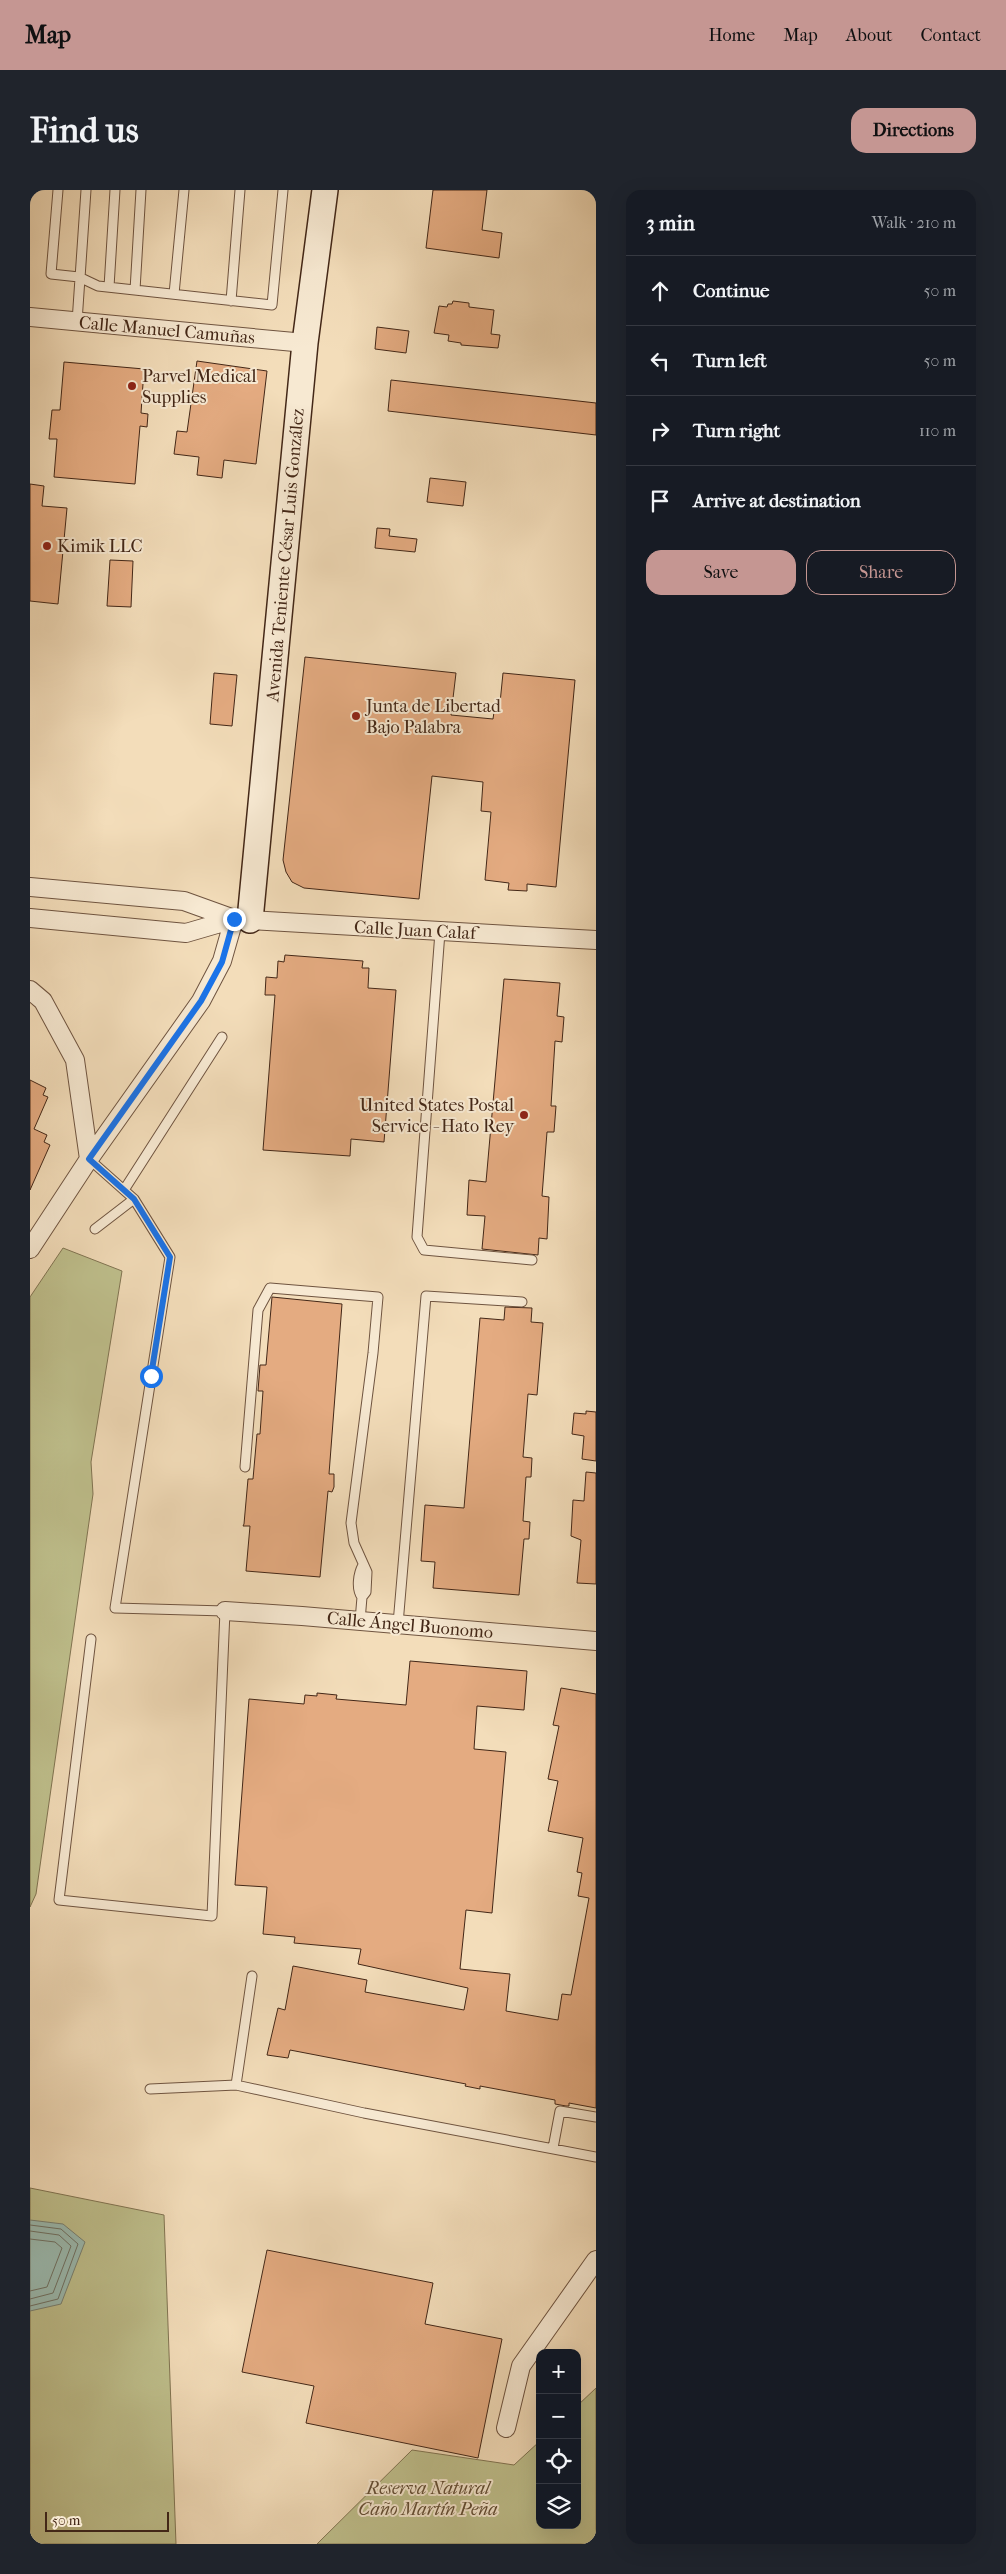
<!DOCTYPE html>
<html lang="en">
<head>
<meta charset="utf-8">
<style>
  body { margin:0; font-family:"IM FELL French Canon",serif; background:#20242c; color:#f1f3f6 }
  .controls { position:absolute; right:15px; bottom:15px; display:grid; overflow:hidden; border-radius:10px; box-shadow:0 5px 20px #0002 }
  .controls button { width:45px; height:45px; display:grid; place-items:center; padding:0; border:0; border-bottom:1px solid #363941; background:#171b24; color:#f1f3f6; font:25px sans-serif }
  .scale { position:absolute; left:15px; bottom:12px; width:124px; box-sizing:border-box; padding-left:5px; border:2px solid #432717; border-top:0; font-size:14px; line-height:18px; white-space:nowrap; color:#432717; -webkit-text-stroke:4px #f7e9d2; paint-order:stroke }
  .stop { position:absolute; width:15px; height:15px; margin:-11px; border:4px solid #1a73e8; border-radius:50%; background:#fff }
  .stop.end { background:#1a73e8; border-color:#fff; box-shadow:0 1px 5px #0008 }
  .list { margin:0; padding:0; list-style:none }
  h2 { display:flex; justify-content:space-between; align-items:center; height:65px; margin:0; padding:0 20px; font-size:21px }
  h2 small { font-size:16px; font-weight:400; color:#9ea1a6 }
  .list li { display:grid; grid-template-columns:32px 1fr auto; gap:15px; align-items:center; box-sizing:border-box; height:70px; padding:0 20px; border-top:1px solid #363941 }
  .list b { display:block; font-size:19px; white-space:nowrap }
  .list em { font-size:16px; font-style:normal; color:#9ea1a6 }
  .actions { display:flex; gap:10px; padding:15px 20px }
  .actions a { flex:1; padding:11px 0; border:1px solid #c59692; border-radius:15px; text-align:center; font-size:18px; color:#c59692 }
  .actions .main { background:#c59692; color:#111 }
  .icon { flex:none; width:28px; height:28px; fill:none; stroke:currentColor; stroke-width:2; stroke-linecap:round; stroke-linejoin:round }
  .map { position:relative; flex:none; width:566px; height:2354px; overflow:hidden; border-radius:15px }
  header { display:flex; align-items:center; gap:30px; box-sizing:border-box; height:70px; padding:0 25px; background:#c59692; color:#111 }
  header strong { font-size:24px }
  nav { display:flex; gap:28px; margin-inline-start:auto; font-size:18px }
  .intro { display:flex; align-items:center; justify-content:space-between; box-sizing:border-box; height:120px; padding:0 30px }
  h1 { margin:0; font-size:35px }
  .button { padding:12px 22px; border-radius:15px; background:#c59692; color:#111; font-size:18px; font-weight:700 }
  main { display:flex; gap:30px; padding:0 30px }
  aside { flex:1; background:#171b24; border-radius:15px; box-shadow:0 5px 20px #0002 }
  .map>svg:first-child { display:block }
</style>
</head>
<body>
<header>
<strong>Map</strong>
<nav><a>Home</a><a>Map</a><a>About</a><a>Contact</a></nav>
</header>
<div class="intro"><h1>Find us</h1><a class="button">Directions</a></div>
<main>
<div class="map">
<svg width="566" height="2354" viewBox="0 0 566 2354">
  <rect width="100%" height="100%" fill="#f3ddba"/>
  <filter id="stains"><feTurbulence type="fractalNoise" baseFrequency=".004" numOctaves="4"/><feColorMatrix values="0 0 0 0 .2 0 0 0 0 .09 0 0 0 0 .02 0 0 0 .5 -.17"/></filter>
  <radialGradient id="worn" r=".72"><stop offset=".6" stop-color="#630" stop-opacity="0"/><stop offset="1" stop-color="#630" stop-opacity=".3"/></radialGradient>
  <path fill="#bfc08d" stroke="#817452" d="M33 1058 92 1081 61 1272 63 1304 6 1704 0 1717V1107Z
    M0 1998 134 2025 146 2354H0Z
    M566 2198V2354H287L382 2260 484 2275 510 2251V2335H547V2216Z"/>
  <path fill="#9bbbb1" stroke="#788073" d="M0 2030 33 2034 55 2052 31 2114 0 2121Z"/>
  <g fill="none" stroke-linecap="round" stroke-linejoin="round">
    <path stroke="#6f7164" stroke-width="1" d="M0 2035 31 2039 48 2054 28 2109 0 2116
      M0 2041 29 2045 41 2056 23 2103 0 2109
      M0 2049 25 2052 32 2058 17 2097 0 2101"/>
  </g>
  <path fill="#e4ab81" stroke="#432717" d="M403 0H457L452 40 472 43 469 68 396 58Z
    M423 111 439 113V117L464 120 461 144 470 145 468 158 431 155V153L418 151 419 145 404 143 409 116 417 117 418 114H422Z
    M347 137 379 141 376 163 345 159Z
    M167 171 237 181 226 274 194 270 192 288 167 285 169 267 144 264 147 241 157 242Z
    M34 172 114 179 111 223 118 224 117 237 110 236 105 294 24 287 27 249H19L22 220H30Z
    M361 190 566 213V245L358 221Z
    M400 288 436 292 433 316 397 312Z
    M0 294 14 296 12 316 37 318 28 414 0 411Z
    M347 338 360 339 359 346 387 349 385 362 345 358Z
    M80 370 103 371 101 417 77 416Z
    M275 467 426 483 421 525 463 529 464 522 469 523 473 483 545 490 526 697 497 694V701L478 700 479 693 455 690 461 622 451 621 453 592 402 586 389 709 274 698 262 692 256 682 253 670Z
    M184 483 207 485 202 536 180 534Z
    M255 765 333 771 332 778H339L338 798 366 800 354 952 321 949 320 966 233 960 245 805H235L236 787 247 788 248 771 254 772Z
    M474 789 530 793 527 826 534 827 532 852 525 851 521 916H526L524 942H517L512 1006 519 1007 517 1049 509 1048 508 1065 452 1059 455 1026 437 1025 439 990 456 992Z
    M0 890 16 898 13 905 18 907 4 939 17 945 14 952 20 955 0 1000Z
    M242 1107 312 1114 299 1284H304V1297L302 1302 298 1301 290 1387 216 1381 220 1336H213L214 1334 218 1289H223L227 1244H230L233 1201H228L230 1175H236Z
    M475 1117 502 1118 501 1132 513 1133 507 1205 498 1204 493 1267 502 1268 501 1287H496L493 1331 500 1332 499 1349H494L489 1405 403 1398 405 1372 391 1371 395 1315 434 1318 450 1128 474 1130Z
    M556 1221 566 1222V1271L552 1269 554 1246 542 1244 544 1223 556 1224Z
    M556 1282 566 1283V1394L547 1393 551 1350 541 1346 543 1310 554 1311Z
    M380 1471 497 1481 494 1520 447 1516 444 1559 476 1562 462 1723 436 1720 430 1779 480 1784 476 1821 516 1828 528 1830 532 1804 541 1805 559 1708 548 1706 552 1683 547 1682 553 1648 518 1641 528 1591 518 1589 529 1536 523 1535 531 1498 566 1504V1918L539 1913V1916H536L525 1914V1910L450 1896V1899L435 1896 436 1894 260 1860 258 1868 237 1865 248 1818 255 1820 263 1776 337 1790 335 1802 434 1820 438 1798 328 1774 331 1759 264 1753 265 1747 233 1744 237 1697 205 1695 219 1509 274 1514 275 1505 287 1506V1503L307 1505 306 1509 376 1515Z
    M237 2060 403 2093 395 2134 472 2149 448 2268 276 2233 284 2196 212 2182Z"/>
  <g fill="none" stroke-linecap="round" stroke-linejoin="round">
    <defs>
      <path id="lane" d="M28 0 21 84 49 87 68 96 242 115 253 0
        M79 97 85 0
        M105 100 111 0
        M144 104 154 0
        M201 111 210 0
        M47 132 56 0
        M410 742 387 1047 394 1060 502 1070
        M59 969 104 1009 140 1067 85 1418 195 1421 182 1726 29 1710 61 1449
        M94 1000 192 847
        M65 1039 104 1009
        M215 1277 228 1120 240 1098 348 1107 343 1163 321 1333 324 1353 337 1382 336 1402 332 1407 330 1431
        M332 1407C326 1399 328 1384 333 1375
        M368 1434 396 1106 492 1112
        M222 1786 206 1895 334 1923 566 1967
        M120 1899 206 1895
        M523 1958 530 1921 566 1927"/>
      <path id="street" d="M0 127 275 153
        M0 697 154 711 204 729 566 750
        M0 728 156 743 204 729
        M0 800 13 811 45 870 59 969
        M0 1059 59 969 171 811 192 771 204 729
        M195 1421 272 1426 566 1451
        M476 2238 491 2176 566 2070"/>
      <path id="secondary" d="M220 730 275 153 295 0"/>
    </defs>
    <use href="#lane" stroke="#6f5440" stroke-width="11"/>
    <use href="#street" stroke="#6f5440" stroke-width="20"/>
    <use href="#secondary" stroke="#432717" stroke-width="28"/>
    <use href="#lane" stroke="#f7e9d2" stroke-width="9"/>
    <use href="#street" stroke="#f7e9d2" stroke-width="18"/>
    <use href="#secondary" stroke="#f7e9d2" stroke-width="25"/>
  </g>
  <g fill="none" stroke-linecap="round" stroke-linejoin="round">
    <path stroke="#1a73e8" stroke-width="6" d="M121 1186 140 1067 104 1009 59 969 171 811 192 772 204 729"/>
  </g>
  <g fill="#8f2418" stroke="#f7e9d2" stroke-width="2">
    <circle cx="102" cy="196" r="5"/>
    <circle cx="17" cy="356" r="5"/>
    <circle cx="326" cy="526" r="5"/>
    <circle cx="494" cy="925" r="5"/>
  </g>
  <g text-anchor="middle" stroke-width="4" stroke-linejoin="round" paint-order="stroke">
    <g font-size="18" fill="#432717" stroke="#f7e9d2">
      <text transform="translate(137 140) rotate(5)" y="6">Calle Manuel Camuñas</text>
      <text transform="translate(255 365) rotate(-85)" y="6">Avenida Teniente César Luis González</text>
      <text transform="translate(385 740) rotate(3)" y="6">Calle Juan Calaf</text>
      <text transform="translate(380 1435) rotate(5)" y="6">Calle Ángel Buonomo</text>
    </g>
    <g font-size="18" fill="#432717" stroke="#f7e9d2" text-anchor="start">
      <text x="112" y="192">Parvel Medical<tspan x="112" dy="21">Supplies</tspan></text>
      <text x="27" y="362">Kimik LLC</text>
      <text x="336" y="522">Junta de Libertad<tspan x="336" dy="21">Bajo Palabra</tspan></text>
      <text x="484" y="921" text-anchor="end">United States Postal<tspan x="484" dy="21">Service - Hato Rey</tspan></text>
    </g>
    <g font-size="18" font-style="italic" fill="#624d34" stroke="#f7e9d2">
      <text x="398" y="2304">Reserva Natural<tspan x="398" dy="21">Caño Martín Peña</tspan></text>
    </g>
  </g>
  <rect width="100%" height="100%" filter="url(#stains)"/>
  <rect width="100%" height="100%" fill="url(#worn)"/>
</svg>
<div class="controls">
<button>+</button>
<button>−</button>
<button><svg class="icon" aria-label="locate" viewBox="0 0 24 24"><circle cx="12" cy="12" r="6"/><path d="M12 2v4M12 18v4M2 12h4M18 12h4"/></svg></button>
<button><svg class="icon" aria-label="layers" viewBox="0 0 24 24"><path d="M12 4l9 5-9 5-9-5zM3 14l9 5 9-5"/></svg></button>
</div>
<div class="scale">50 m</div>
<div class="stop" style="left:121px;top:1186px"></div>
<div class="stop end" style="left:204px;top:729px"></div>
</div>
<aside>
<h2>3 min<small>Walk · 210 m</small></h2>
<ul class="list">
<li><svg class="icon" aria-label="ahead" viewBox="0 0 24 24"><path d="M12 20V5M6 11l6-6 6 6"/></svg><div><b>Continue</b></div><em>50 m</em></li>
<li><svg class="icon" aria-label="left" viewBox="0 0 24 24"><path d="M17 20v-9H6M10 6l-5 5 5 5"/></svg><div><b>Turn left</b></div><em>50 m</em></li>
<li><svg class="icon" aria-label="right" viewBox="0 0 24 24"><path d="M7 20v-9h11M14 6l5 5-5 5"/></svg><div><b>Turn right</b></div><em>110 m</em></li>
<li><svg class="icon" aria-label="arrive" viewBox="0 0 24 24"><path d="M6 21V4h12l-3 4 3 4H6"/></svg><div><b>Arrive at destination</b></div></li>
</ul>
<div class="actions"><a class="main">Save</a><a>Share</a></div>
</aside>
</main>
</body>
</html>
